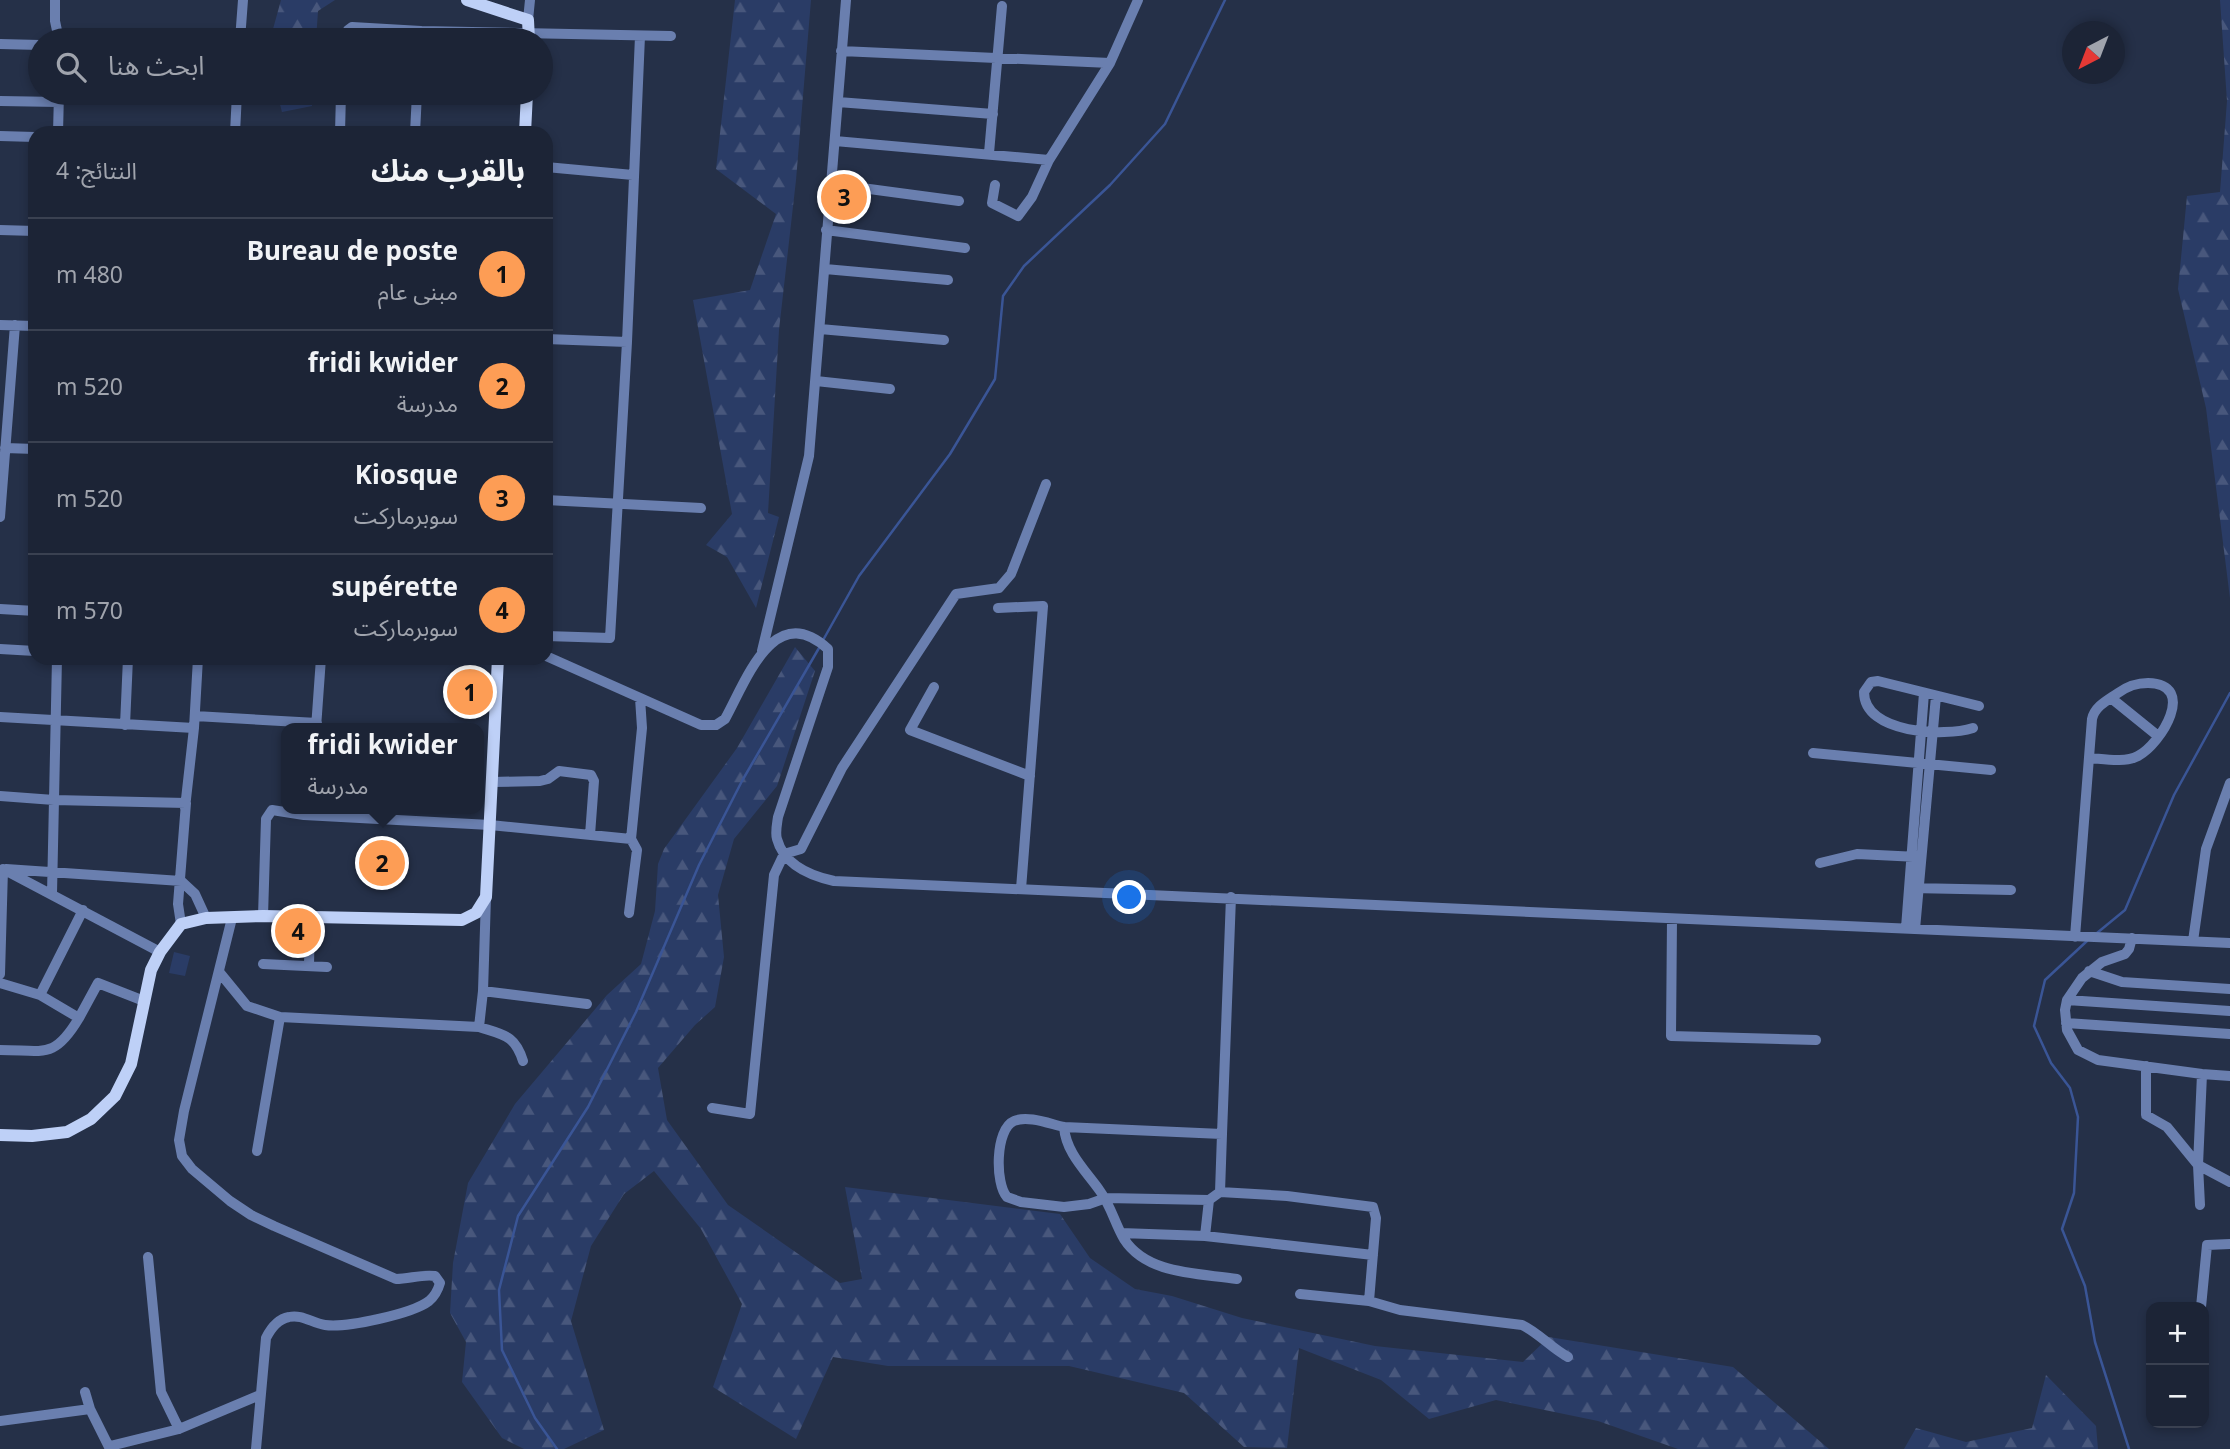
<!DOCTYPE html>
<html lang="ar">
<head>
<meta charset="utf-8">
<style>
  body { margin:0; font-family:"Noto Sans","Noto Sans Arabic",sans-serif; background:#293042; color:#f1f3f6; direction:rtl }
  .controls { position:absolute; right:21px; bottom:21px; display:grid; overflow:hidden; border-radius:14px; box-shadow:0 4px 10px #0003 }
  .controls button { width:63px; height:63px; display:grid; place-items:center; padding:0; border:0; border-bottom:2px solid #3a4151; background:#1c2436; color:#f1f3f6; font:35px sans-serif }
  .compass { position:absolute; left:2062px; top:21px; width:63px; height:63px; border-radius:50%; background:#1c2436; box-shadow:0 4px 10px #0003; rotate:222deg }
  .you { position:absolute; left:1130px; top:898px; width:24px; height:24px; margin:-18px; border:5px solid #fff; border-radius:50%; background:#1a73e8; box-shadow:0 0 0 10px #1a73e833 }
  .badge { display:grid; place-items:center; width:46px; height:46px; border-radius:50%; background:#fd9d55; color:#111; font-size:23px; font-weight:700 }
  .pin { position:absolute; translate:-50% -50%; border:4px solid #fff; box-shadow:0 2px 7px #0006 }
  .popup { position:absolute; left:281px; top:723px; width:203px; height:91px; box-sizing:border-box; display:grid; place-content:center; border-radius:14px; background:#1c2436; filter:drop-shadow(0 2px 5px #0005); font-size:23px; white-space:nowrap; color:#a0a4ad }
  .popup b { font-size:26px; color:#f1f3f6 }
  .popup::after { content:''; position:absolute; left:50%; top:100%; margin-left:-14px; border:14px solid transparent; border-top-color:#1c2436 }
  .list { margin:0; padding:0; list-style:none }
  h2 { display:flex; justify-content:space-between; align-items:center; height:91px; margin:0; padding:0 28px; font-size:30px }
  h2 small { font-size:23px; font-weight:400; color:#a0a4ad }
  .list li { display:grid; grid-template-columns:46px 1fr auto; gap:21px; align-items:center; box-sizing:border-box; height:112px; padding:0 28px; border-top:2px solid #3a4151 }
  .list b { display:block; font-size:26px; white-space:nowrap }
  .list p { margin:0; font-size:23px; white-space:nowrap; color:#a0a4ad }
  .list em { font-size:23px; font-style:normal; color:#a0a4ad }
  .icon { flex:none; width:38px; height:38px; fill:none; stroke:currentColor; stroke-width:2; stroke-linecap:round; stroke-linejoin:round }
  .map { position:relative; flex:none; width:2230px; height:1449px; overflow:hidden; direction:ltr }
  .search { position:absolute; background:#1c2436; box-shadow:0 4px 10px #0003; left:28px; top:28px; width:525px; height:77px; display:flex; align-items:center; gap:18px; box-sizing:border-box; padding:0 24px; border-radius:38px; color:#a0a4ad; font-size:26px }
  .panel { position:absolute; background:#1c2436; box-shadow:0 4px 10px #0003; left:28px; top:126px; width:525px; height:539px; border-radius:21px; direction:rtl }
  .map>svg:first-child { display:block }
</style>
</head>
<body>
<div class="map">
<svg width="2230" height="1449" viewBox="0 0 2230 1449">
  <defs>
    <pattern id="forest-firs" width="22" height="20" patternUnits="userSpaceOnUse" patternTransform="scale(1.75)"><rect width="22" height="20" fill="#2a3c66"/><path d="M5 1l3.5 6h-7zM16 11l3.5 6h-7z" fill="#48577c"/></pattern>
  </defs>
  <rect width="100%" height="100%" fill="#253048"/>
  <path fill="#2a3c66" d="M329 723 405 728H329Z
    M174 952 190 956 185 976 169 973Z"/>
  <path fill="url(#forest-firs)" d="M281 0H335L318 11 316 40H270Z
    M735 0H811L796 180 779 330 768 513 779 517 756 608 727 557 706 545 732 514 693 300 750 290 776 214 716 169Z
    M2220 0H2230V598L2206 408 2178 289 2187 196 2220 192 2227 101Z
    M277 93H312V106L282 112Z
    M795 647 815 671 777 786 734 839 718 895 724 957 715 1007 695 1025 658 1068 667 1120 728 1205 840 1283 862 1279 845 1187 1060 1214 1090 1258 1135 1289 1172 1296 1242 1318 1375 1346 1523 1362 1549 1337 1733 1367 1829 1449H1678L1598 1421 1496 1400 1429 1419 1381 1380 1299 1348 1287 1448 1244 1447 1184 1393 1069 1366H888L833 1357 796 1439 713 1387 742 1304 701 1229 654 1171 624 1194 591 1246 571 1321 604 1430 564 1449H524L502 1438 462 1382 466 1342 450 1313 453 1263 468 1183 515 1104 607 995 641 964 655 911 658 864 664 849 737 748Z
    M2046 1375 2096 1426 2098 1449H1904L1916 1428 1966 1442 2032 1428Z"/>
  <g fill="none" stroke-linecap="round" stroke-linejoin="round">
    <path stroke="#3a5596" stroke-width="2.5" d="M822 642 859 576 950 454 995 379 1003 296 1024 266 1110 185 1165 124 1225 0
      M2097 933 2125 910 2174 795 2230 693
      M2087 941 2045 980 2034 1026 2051 1063 2070 1088 2078 1117 2074 1193 2062 1229 2085 1286 2095 1342 2129 1449
      M557 1449 535 1418 502 1350 499 1290 518 1216 588 1107 636 1012 699 865 742 781 819 648"/>
    <path stroke="#6a7faf" stroke-width="10" d="M55 0V21L59 40
      M528 20 530 0
      M240 40 243 0
      M343 40 348 30 352 27 421 31
      M420 40 421 31 671 36
      M0 44 40 45
      M841 51 1110 63
      M0 101 59 102
      M838 102 993 114
      M58 133 59 93
      M235 133 237 93
      M340 133 341 93
      M415 133 417 93
      M0 136 35 137
      M835 141 1049 160
      M989 153 1002 6
      M546 167 633 175
      M832 184 959 201
      M995 185 992 203 1018 216 1032 197 1049 160 1110 63 1138 0
      M0 230 35 231
      M826 230 965 248
      M825 269 948 280
      M0 325 35 326
      M820 329 944 340
      M546 339 627 342
      M816 381 890 389
      M5 448 35 449
      M546 500 701 508
      M0 517 15 325
      M998 608 1043 606 1021 889
      M0 609 35 611
      M546 636 610 638 627 342 640 36
      M0 649 35 651
      M762 651 809 456 846 0
      M546 656 701 725H716L725 719C747 679 774 600 828 649V667L778 817C777 824 775 833 777 839 784 865 811 876 834 881L2230 943
      M934 687 910 730 1030 776
      M2111 698 2158 736
      M195 716 317 723
      M0 717 194 728
      M125 725 128 658
      M316 728 321 658
      M1973 728C1945 737 1864 734 1864 692L1871 682 1878 681 1979 706
      M1813 753 1991 770
      M492 782 540 781 548 779 559 771 591 775 594 781 590 835
      M0 796 54 800 186 803 178 904 181 924
      M185 808 194 728 198 658
      M304 815 490 825 631 839 642 728 640 698
      M1820 863 1857 854 1918 857
      M6 869 181 881 195 894 206 918
      M1911 888 2011 890
      M52 894 57 658
      M1231 897 1222 1134 1064 1127C1066 1153 1086 1171 1100 1191 1111 1206 1115 1224 1124 1239 1147 1275 1199 1273 1237 1279
      M83 910 40 995 79 1018 98 983 144 1001
      M629 913 637 850 631 839
      M263 916 266 819 272 810 304 815 305 811
      M232 918 184 1111 179 1140 182 1156 192 1169 230 1201 251 1215 274 1226 396 1279C409 1279 422 1274 435 1276L440 1283C438 1290 435 1296 429 1301 412 1314 346 1328 325 1325 312 1323 302 1314 289 1317 278 1319 271 1328 266 1338L256 1449
      M1672 919 1671 1036 1816 1040
      M1906 928 1924 693
      M1915 929 1936 696
      M2075 937 2092 719C2095 706 2108 700 2118 693 2128 686 2136 683 2148 683 2198 684 2161 744 2138 756 2125 763 2104 759 2089 758
      M2132 938 2129 949 2125 954 2102 962 2082 978 2067 1000 2065 1010 2067 1030 2078 1050 2098 1060 2202 1074 2230 1076
      M2193 941 2206 849 2230 783
      M263 964 327 967
      M309 966 310 917
      M2089 971 2122 982 2230 989
      M220 973 247 1006 280 1017 257 1151
      M0 974 3 869 160 952
      M0 983 40 995
      M483 991 587 1004
      M2067 1000 2230 1011
      M280 1017 479 1027C504 1035 515 1035 523 1061
      M2066 1023 2230 1034
      M479 1027 483 991 486 897
      M0 1050C44 1050 54 1060 79 1018
      M2146 1066V1115L2167 1127 2198 1165 2230 1182
      M712 1108 750 1114 774 875 784 854 801 849 842 768 956 594 999 588 1011 574 1046 484
      M1064 1127C1050 1124 1028 1115 1014 1121 995 1129 995 1184 1007 1197L1021 1202 1064 1207 1089 1204 1106 1198 1209 1200 1220 1192 1222 1134
      M1220 1192 1287 1196 1373 1207 1376 1218 1369 1301 1400 1310 1522 1325C1539 1333 1551 1348 1568 1357
      M2200 1205 2198 1165 2202 1074
      M1121 1233 1205 1236 1209 1200
      M1205 1236 1373 1255
      M148 1257 161 1392 179 1429
      M1300 1294 1369 1301
      M2201 1307 2207 1245 2230 1244
      M85 1392 90 1409 110 1449
      M0 1421 90 1409
      M110 1446 179 1429 260 1395"/>
    <path stroke="#bed0f7" stroke-width="12" d="M467 0 528 20 529 40
      M525 133 527 93
      M0 1135 32 1136 67 1132 91 1119 115 1096 131 1064 151 970 160 952 181 924 206 918 263 916 462 920 476 913 486 897 498 658"/>
  </g>
</svg>
<div class="controls">
<button>+</button>
<button>−</button>
</div>
<svg class="compass" viewBox="-18 -18 36 36"><path d="M0-13l5 13h-10z" fill="#e53935"/><path d="M0 13l5-13h-10z" fill="#a0a4ad"/></svg>
<div class="you"></div>
<div class="pin badge" style="left:470px;top:692px">1</div>
<div class="pin badge" style="left:382px;top:863px">2</div>
<div class="popup"><b>fridi kwider</b>مدرسة</div>
<div class="pin badge" style="left:844px;top:197px">3</div>
<div class="pin badge" style="left:298px;top:931px">4</div>
<div class="search"><svg class="icon" aria-label="search" viewBox="0 0 24 24"><circle cx="10" cy="10" r="6"/><path d="M15 15l6 6"/></svg>ابحث هنا</div>
<section class="panel">
<h2>بالقرب منك<small>النتائج: 4</small></h2>
<ul class="list">
<li><span class="badge">1</span><div><b>Bureau de poste</b><p>مبنى عام</p></div><em>480 m</em></li>
<li><span class="badge">2</span><div><b>fridi kwider</b><p>مدرسة</p></div><em>520 m</em></li>
<li><span class="badge">3</span><div><b>Kiosque</b><p>سوبرماركت</p></div><em>520 m</em></li>
<li><span class="badge">4</span><div><b>supérette</b><p>سوبرماركت</p></div><em>570 m</em></li>
</ul>
</section>
</div>
</body>
</html>
